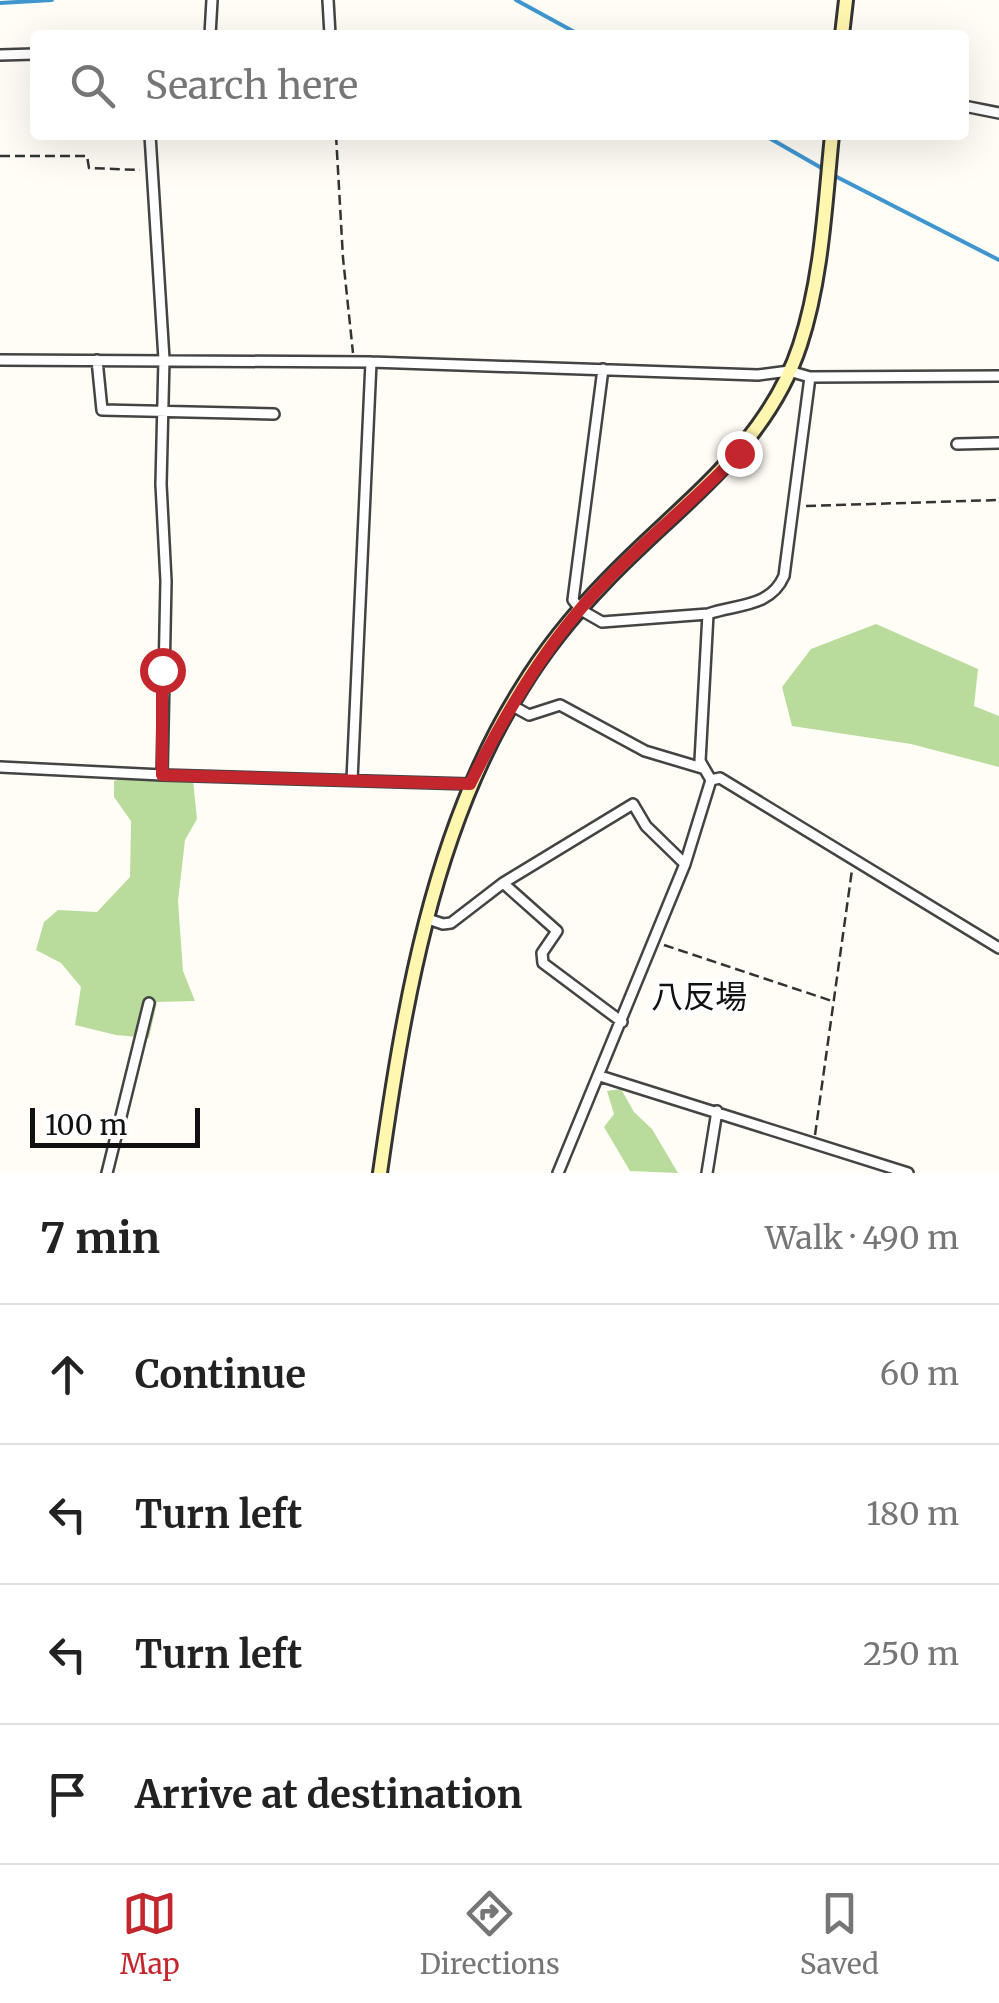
<!DOCTYPE html>
<html lang="en">
<head>
<meta charset="utf-8">
<style>
  body { margin:0; font-family:Merriweather,"Noto Sans JP",serif; background:#f6f6f6; color:#222 }
  .scale { position:absolute; left:30px; bottom:25px; width:170px; box-sizing:border-box; padding-left:10px; border:5px solid #111; border-top:0; font-size:28px; line-height:35px; white-space:nowrap; color:#111; -webkit-text-stroke:8px #fff; paint-order:stroke }
  .stop { position:absolute; width:30px; height:30px; margin:-22px; border:8px solid #c4262e; border-radius:50%; background:#fff }
  .stop.end { background:#c4262e; border-color:#fff; box-shadow:0 2px 10px #0008 }
  .list { margin:0; padding:0; list-style:none }
  h2 { display:flex; justify-content:space-between; align-items:center; height:130px; margin:0; padding:0 40px; font-size:42px }
  h2 small { font-size:32px; font-weight:400; color:#767676 }
  .list li { display:grid; grid-template-columns:65px 1fr auto; gap:30px; align-items:center; box-sizing:border-box; height:140px; padding:0 40px; border-top:2px solid #e0e0e0 }
  .list b { display:block; font-size:38px; white-space:nowrap }
  .list em { font-size:32px; font-style:normal; color:#767676 }
  .icon { flex:none; width:55px; height:55px; fill:none; stroke:currentColor; stroke-width:2; stroke-linecap:round; stroke-linejoin:round }
  .map { position:relative; flex:none; width:999px; height:1173px; overflow:hidden }
  .search { position:absolute; background:#fff; box-shadow:0 10px 40px #0002; left:30px; right:30px; top:30px; height:110px; display:flex; align-items:center; gap:25px; box-sizing:border-box; padding:0 35px; border-radius:10px; color:#767676; font-size:38px }
  .sheet { height:690px; background:#fff }
  nav { display:flex; justify-content:space-around; align-items:center; box-sizing:border-box; height:140px; border-top:2px solid #e0e0e0; background:#fff; font-size:28px; color:#767676 }
  nav a { display:grid; justify-items:center; gap:5px }
  nav .on { color:#c4262e }
  .map>svg:first-child { display:block }
</style>
</head>
<body>
<div class="map">
<svg width="999" height="1173" viewBox="0 0 999 1173">
  <rect width="100%" height="100%" fill="#fffdf5"/>
  <path fill="#b9dc9c" d="M876 624 978 669 974 706 999 716V767L911 744 792 726 782 687 811 649Z
    M127 777 155 781 193 780 197 819 185 840 178 901 183 971 195 1001 157 1002 149 1038 116 1035 75 1025 81 987 61 963 36 950 44 922 58 910 97 912 130 877 131 821 114 797V781Z
    M621 1089 634 1112 652 1129 678 1173 630 1171 604 1127 614 1114 607 1091Z"/>
  <g fill="none" stroke-linecap="round" stroke-linejoin="round">
    <path stroke="#3f96cf" stroke-width="4" d="M516 0 580 35
      M0 3 52 0
      M764 135 825 170
      M833 175 999 260"/>
    <defs>
      <path id="street" d="M328 0 330 35
        M210 35 212 0
        M0 55 35 54
        M964 106 999 113
        M150 135 164 359 161 484 166 581 162 775 470 784
        M0 360 371 362 758 375 789 371 810 377 999 376
        M97 360 102 410 274 414
        M603 369 573 600 581 610 602 622 708 614
        M810 377 784 576C770 608 736 604 708 614L700 761 711 780 720 778 999 948
        M957 444 999 443
        M511 705 529 715 560 705 645 751 702 768
        M0 767 162 775
        M352 780 371 362
        M503 883 557 931 542 953 543 963 622 1022
        M428 919 443 924 451 923 503 883 633 804 646 826 685 864
        M600 1076 908 1173
        M107 1173 149 1003
        M558 1173 685 864 711 780
        M707 1173 717 1111"/>
      <path id="secondary" d="M842 35 846 0
        M380 1173C403 1010 432 830 521 689 544 651 574 614 605 582 677 506 766 449 800 345 822 278 825 204 832 135"/>
    </defs>
    <use href="#street" stroke="#444" stroke-width="14"/>
    <use href="#secondary" stroke="#333" stroke-width="18"/>
    <path stroke="#333" stroke-width="2.5" stroke-dasharray="10 5" stroke-linecap="butt" d="M336 135 343 258 353 353
      M0 156H87L89 168 140 170
      M806 506 999 500
      M664 945 832 1001
      M815 1135 852 870"/>
    <use href="#street" stroke="#fff" stroke-width="9"/>
    <use href="#secondary" stroke="#fff6b0" stroke-width="12"/>
  </g>
  <g fill="none" stroke-linecap="round" stroke-linejoin="round">
    <path stroke="#c4262e" stroke-width="12" d="M162 670V775L470 784C507 710 548 640 606 581 649 536 697 499 739 453"/>
  </g>
  <g text-anchor="middle" stroke-width="10" stroke-linejoin="round" paint-order="stroke">
    <g font-size="32" fill="#111" stroke="#fff">
      <text x="699" y="1008">八反場</text>
    </g>
  </g>
</svg>
<div class="scale">100 m</div>
<div class="stop" style="left:162px;top:670px"></div>
<div class="stop end" style="left:739px;top:453px"></div>
<div class="search"><svg class="icon" aria-label="search" viewBox="0 0 24 24"><circle cx="10" cy="10" r="6"/><path d="M15 15l6 6"/></svg>Search here</div>
</div>
<section class="sheet">
<h2>7 min<small>Walk · 490 m</small></h2>
<ul class="list">
<li><svg class="icon" aria-label="ahead" viewBox="0 0 24 24"><path d="M12 20V5M6 11l6-6 6 6"/></svg><div><b>Continue</b></div><em>60 m</em></li>
<li><svg class="icon" aria-label="left" viewBox="0 0 24 24"><path d="M17 20v-9H6M10 6l-5 5 5 5"/></svg><div><b>Turn left</b></div><em>180 m</em></li>
<li><svg class="icon" aria-label="left" viewBox="0 0 24 24"><path d="M17 20v-9H6M10 6l-5 5 5 5"/></svg><div><b>Turn left</b></div><em>250 m</em></li>
<li><svg class="icon" aria-label="arrive" viewBox="0 0 24 24"><path d="M6 21V4h12l-3 4 3 4H6"/></svg><div><b>Arrive at destination</b></div></li>
</ul>
</section>
<nav>
<a class="on"><svg class="icon" aria-label="map" viewBox="0 0 24 24"><path d="M3 6l6-2 6 2 6-2v14l-6 2-6-2-6 2zM9 4v14M15 6v14"/></svg>Map</a>
<a><svg class="icon" aria-label="directions" viewBox="0 0 24 24"><path d="M12 3l9 9-9 9-9-9zM9 14v-3h6M13 9l2 2-2 2"/></svg>Directions</a>
<a><svg class="icon" aria-label="saved" viewBox="0 0 24 24"><path d="M7 4h10v16l-5-4-5 4z"/></svg>Saved</a>
</nav>
</body>
</html>
